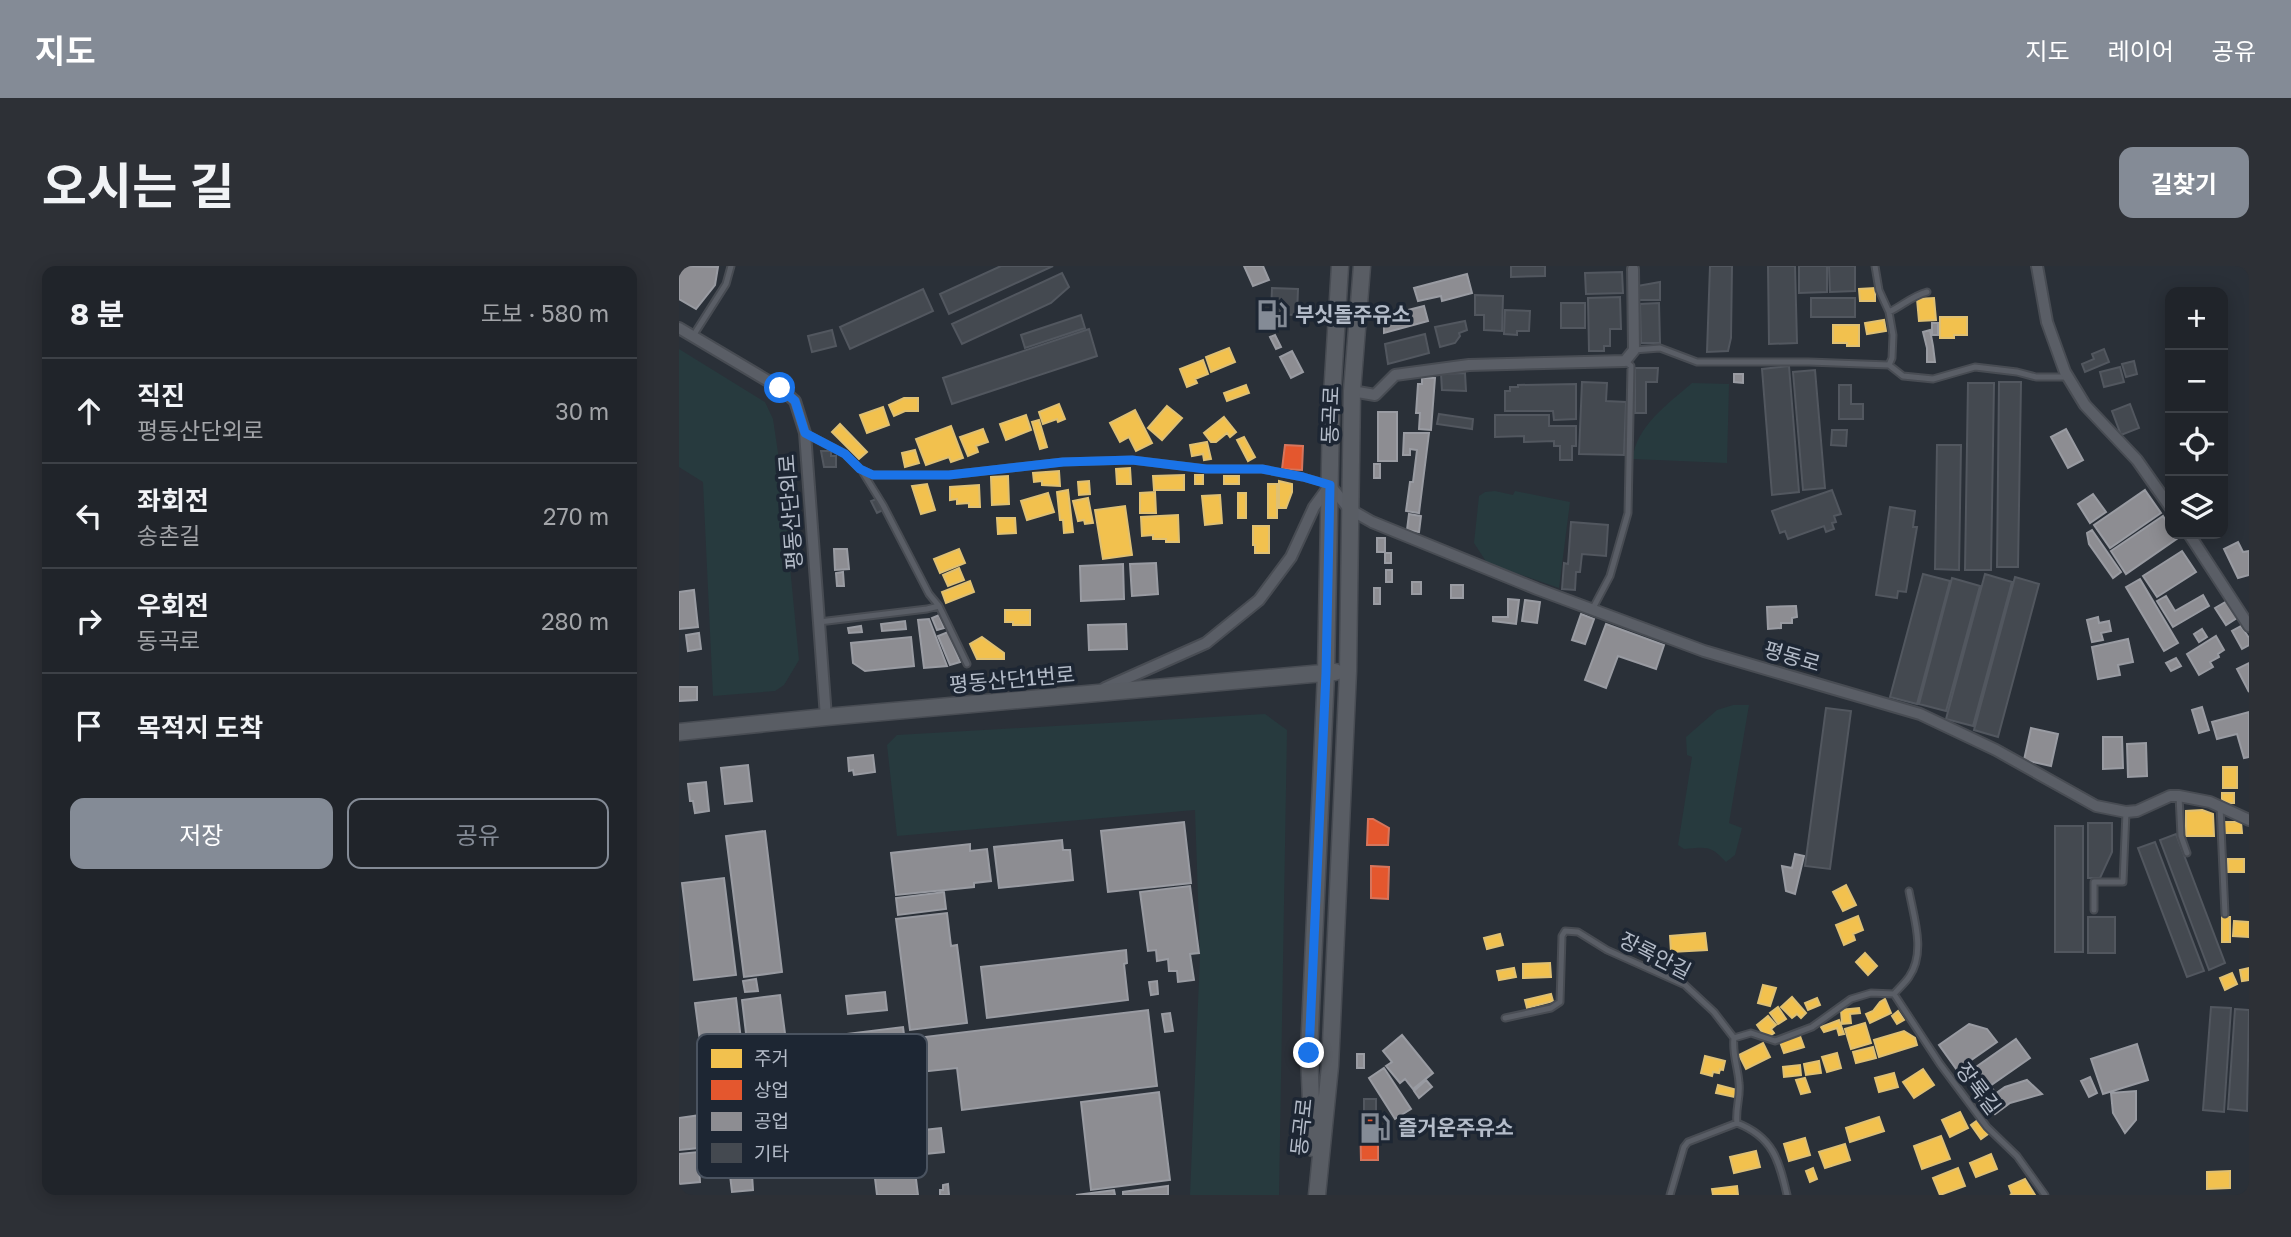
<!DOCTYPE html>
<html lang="ko">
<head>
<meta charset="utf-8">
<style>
  body { margin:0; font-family:"Golos Text","Noto Sans KR",sans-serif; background:#2d3036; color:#f1f3f6 }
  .controls { position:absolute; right:21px; top:21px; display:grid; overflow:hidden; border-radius:14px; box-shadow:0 4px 18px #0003 }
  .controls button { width:63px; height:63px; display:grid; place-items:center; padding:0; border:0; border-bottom:2px solid #3d4147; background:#20242a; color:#f1f3f6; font:35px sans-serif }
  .stop { position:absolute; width:21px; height:21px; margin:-16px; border:5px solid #1a73e8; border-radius:50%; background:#fff }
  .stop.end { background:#1a73e8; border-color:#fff; box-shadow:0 2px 7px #0008 }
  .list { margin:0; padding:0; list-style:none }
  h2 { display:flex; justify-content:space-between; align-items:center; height:91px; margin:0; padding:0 28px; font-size:30px }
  h2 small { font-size:23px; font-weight:400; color:#a2a4a8 }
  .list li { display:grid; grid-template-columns:46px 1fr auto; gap:21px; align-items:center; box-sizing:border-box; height:105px; padding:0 28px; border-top:2px solid #3d4147 }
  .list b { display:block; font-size:26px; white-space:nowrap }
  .list p { margin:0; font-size:23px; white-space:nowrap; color:#a2a4a8 }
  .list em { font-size:23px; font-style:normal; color:#a2a4a8 }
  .actions { display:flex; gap:14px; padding:21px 28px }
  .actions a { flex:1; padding:16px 0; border:2px solid #848b96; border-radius:14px; text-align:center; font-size:24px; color:#848b96 }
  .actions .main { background:#848b96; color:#fff }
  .icon { flex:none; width:38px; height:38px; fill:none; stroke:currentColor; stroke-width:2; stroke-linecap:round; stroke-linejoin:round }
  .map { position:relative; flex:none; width:1570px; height:929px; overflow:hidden; border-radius:14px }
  header { display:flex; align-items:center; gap:42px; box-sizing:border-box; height:98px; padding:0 35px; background:#848b96; color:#fff }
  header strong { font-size:33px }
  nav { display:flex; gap:38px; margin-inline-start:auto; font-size:24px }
  .intro { display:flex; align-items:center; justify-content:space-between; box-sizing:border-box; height:168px; padding:0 42px }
  h1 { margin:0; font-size:49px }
  .button { padding:18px 32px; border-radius:14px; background:#848b96; color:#fff; font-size:24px; font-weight:700 }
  main { display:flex; gap:42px; padding:0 42px }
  aside { flex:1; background:#20242a; border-radius:14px; box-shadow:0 4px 18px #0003 }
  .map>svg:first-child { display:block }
</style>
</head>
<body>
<header>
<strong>지도</strong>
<nav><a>지도</a><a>레이어</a><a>공유</a></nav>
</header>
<div class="intro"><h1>오시는 길</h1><a class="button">길찾기</a></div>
<main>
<aside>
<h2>8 분<small>도보 · 580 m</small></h2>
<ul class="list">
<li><svg class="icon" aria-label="ahead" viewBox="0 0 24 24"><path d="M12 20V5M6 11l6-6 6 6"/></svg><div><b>직진</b><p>평동산단외로</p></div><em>30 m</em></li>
<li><svg class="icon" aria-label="left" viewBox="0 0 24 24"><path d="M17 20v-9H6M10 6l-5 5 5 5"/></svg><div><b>좌회전</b><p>송촌길</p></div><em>270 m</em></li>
<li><svg class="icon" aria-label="right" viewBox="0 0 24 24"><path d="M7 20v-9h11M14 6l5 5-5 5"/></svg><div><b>우회전</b><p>동곡로</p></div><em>280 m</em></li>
<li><svg class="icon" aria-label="arrive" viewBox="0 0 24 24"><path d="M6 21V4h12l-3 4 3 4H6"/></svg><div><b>목적지 도착</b></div></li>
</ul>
<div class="actions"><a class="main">저장</a><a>공유</a></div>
</aside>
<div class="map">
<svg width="1570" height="929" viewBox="0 0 1570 929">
  <rect width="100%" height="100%" fill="#2a3038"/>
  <path fill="#273a3e" d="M0 83 86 136 94 153 102 207 120 394 105 419 96 425 34 430 24 216 0 201Z
    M1013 117 1050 118 1048 197 954 193C956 161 990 137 1013 117Z
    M816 225 834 229 836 225 891 236 880 322 808 297 795 277 800 230 806 226Z
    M1054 439H1070L1050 557 1063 562 1056 589 1047 596C1032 579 1027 581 1005 583L999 579 1013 491 1008 489 1007 471 1038 444Z
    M586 448 608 464 600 929H511L521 690 516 544 218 570 208 479 218 469Z"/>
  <path fill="#f2c14e" stroke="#dfc073" stroke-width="2" d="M1196 22V35H1181L1180 23Z
    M1255 32 1257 54 1240 55 1238 33Z
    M1261 51H1288V69H1275V72H1261Z
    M1205 54 1207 65 1188 68 1186 57Z
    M1154 59H1180V80H1168V77H1154Z
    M550 82 556 96 532 106 527 91Z
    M524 94 529 108 516 113 518 117 508 121 501 103Z
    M567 119 570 127 548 135 545 127Z
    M225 132H239V145H226L215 150 210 139Z
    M380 138 386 153 379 156 378 153 364 158 360 146Z
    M488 140 503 152 483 174 469 162Z
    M204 141 210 159 188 167 181 149Z
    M456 144 473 177 457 185 450 171 441 176 431 157Z
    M347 149 352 164 327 174 321 158Z
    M545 151 557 166 551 171 548 167 537 176H532L525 167Z
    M360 154 368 181 361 183 353 156Z
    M161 158 188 186 180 193 153 166Z
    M272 160 284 192 272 196 270 191 247 199 237 173Z
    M304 163 309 176 297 180 299 186 289 190 281 171Z
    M565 171 576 191 569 195 558 174Z
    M528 176 532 193 525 194 524 188 513 190 511 179Z
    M236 184 240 197 226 201 223 187Z
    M451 202 452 218H438L437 203Z
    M380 205 381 220 363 219V215L355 216 354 207Z
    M505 209V224H475L474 210Z
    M516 209H524V218H516Z
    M329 210 330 238 313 239 312 211Z
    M545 210H560V218H545Z
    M410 215 411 228 400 229 399 216Z
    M600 215 613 218V226L607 242H600Z
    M248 218 256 244 242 248 233 220Z
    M589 218H598V252H589Z
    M300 219 301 241H290V237L278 238V233L271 234V221Z
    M389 224 394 266 385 267 384 254H381L378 226Z
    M476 226 477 247H461V227Z
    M369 227 375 246 348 254 342 235Z
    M559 227H567V252H559Z
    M541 229 543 257 526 259 523 230Z
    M409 232 414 257 406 258 405 254 399 255 394 235Z
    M446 240 453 289 424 293 416 244Z
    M499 249 500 276H487V273H474V269L463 270 462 251Z
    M318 252H336L337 267 319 268Z
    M574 260H590V287H576V279H574Z
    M280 283 286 297 261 307 255 293Z
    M280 302 285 314 269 320 264 309Z
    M291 315 295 326 267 337 263 326Z
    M326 344H351V359H334V356H326Z
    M303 371 325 387V393H298L291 378Z
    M1544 501H1558V522H1544Z
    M1543 527H1555V537H1548L1543 533Z
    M1523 544 1534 548 1535 570H1507V545Z
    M1545 556H1562L1563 567H1546Z
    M1549 593H1565V606H1549Z
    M1167 619 1177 639 1164 645 1154 626Z
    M1179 650 1184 664 1174 668 1176 674 1165 679 1157 659Z
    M1543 651H1551V676H1543Z
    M1555 655 1570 656V671L1554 670Z
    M1026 667 1028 684 992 686 991 670Z
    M821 668 824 679 808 683 805 672Z
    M1186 687 1198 700 1189 709 1177 696Z
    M871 697 872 711 844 712V698Z
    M835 702 837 711 820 714 818 705Z
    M1570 702V714L1563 715 1561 704Z
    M1553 707 1558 718 1546 724 1541 712Z
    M1084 719 1097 722 1091 740 1079 737Z
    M872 728 874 735 848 742 846 734Z
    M1113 731 1127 747 1122 752 1118 748 1113 752 1102 741Z
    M1138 732 1141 739 1129 744 1126 737Z
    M1206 733 1212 747 1191 757 1187 748 1194 745 1201 736Z
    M1099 741 1107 753 1099 758 1091 747Z
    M1180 742 1181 747 1171 748 1172 757 1163 758 1162 744Z
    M1219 745 1225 754 1218 758 1213 750Z
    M1089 750 1097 759 1092 763 1095 767 1092 769H1085L1078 759Z
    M1160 754 1165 768 1160 769 1158 762 1145 766 1142 761Z
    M1186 757 1192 777 1172 783 1166 763Z
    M1225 765 1236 772 1238 779 1200 791 1195 774Z
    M1121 770 1125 781 1105 787 1101 776Z
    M1084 777 1091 791 1067 803 1060 789Z
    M1194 781 1197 792 1177 797 1174 786Z
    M1158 787 1162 802 1148 806 1143 791Z
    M1026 790 1046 795 1044 804 1041 803 1040 807 1034 806 1033 810 1022 807Z
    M1140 795 1142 807 1127 809 1125 798Z
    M1121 799 1122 809 1105 811 1104 801Z
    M1244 803 1255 819 1235 832 1224 816Z
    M1215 807 1219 821 1200 826 1196 812Z
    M1126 812 1131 826 1122 828 1117 814Z
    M1039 819 1058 824 1056 831 1037 827Z
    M1281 846 1289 862 1271 871 1263 854Z
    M1200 851 1205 865 1171 876 1167 862Z
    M1299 854 1309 868 1302 873 1292 859Z
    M1262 870 1271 893 1243 903 1235 880Z
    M1126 872 1131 889 1110 895 1105 878Z
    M1166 878 1171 894 1146 902 1140 886Z
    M1077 885 1081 901 1055 907 1051 891Z
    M1312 888 1318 903 1297 911 1291 897Z
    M1134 902 1138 913 1131 916 1127 905Z
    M1279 902 1286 920 1261 929 1254 912Z
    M1551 905V922L1528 923V906Z
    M1346 913 1356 929H1331L1333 928 1330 920Z
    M1058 920 1059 929H1034L1033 923Z"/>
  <path fill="#e4572e" stroke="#d6755c" stroke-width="2" d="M606 179 624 180 623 204 603 203Z
    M689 553H694L710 562 709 579H688Z
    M692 600 710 601 709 633 692 632Z
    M681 848H699V894H682Z"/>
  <path fill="#8d8d92" stroke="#999ba2" stroke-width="2" d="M0 0 39 1 36 19 17 43 0 33Z
    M565 0H584L590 14 574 20Z
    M788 8 793 27 763 35 762 30 739 35 735 22Z
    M745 40 749 55 705 67V50Z
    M1253 57H1259V69H1253Z
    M1251 64 1254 80 1256 96H1248V82L1244 66Z
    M596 69 602 81 597 83 591 71Z
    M613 85 624 106 612 112 601 91Z
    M1055 108H1064V117L1055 116Z
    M743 112H756L752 164 740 163 741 147H737L739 118H743Z
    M699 146H718V195H699Z
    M1387 163 1404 194 1389 202 1372 171Z
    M725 167H750L740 247 727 245 731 216H734L738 184 731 183V189H724Z
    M695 198H701V212H695Z
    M1466 224 1482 247 1431 282 1415 259Z
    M1414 228 1427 246 1411 257 1399 238Z
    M730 248 742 250 740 266 728 264Z
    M1484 250 1491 261V268H1496L1499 272 1447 308 1432 285Z
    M1413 264 1442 306 1434 312 1410 278 1408 267Z
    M698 272H706V286H698Z
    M1559 276 1564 286 1570 285V309L1559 312 1545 283Z
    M155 283H168L170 303 156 304Z
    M1503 285 1517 306 1478 331 1464 310Z
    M706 287H712V297H706Z
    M477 297 479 328 453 330 451 298Z
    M444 298 445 333 402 335 401 300Z
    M707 304H713V316H707Z
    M164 306 165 320H158L157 307Z
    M1461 313 1499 377 1485 385 1447 321Z
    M733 316H742V328H733Z
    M772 319H784V332H772Z
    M695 322H701V338H695Z
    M15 324 19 361 0 363V326Z
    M1524 329 1530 340 1494 361 1478 335 1487 330 1496 345Z
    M829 333 840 334 837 358 814 355V351H829Z
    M846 334 861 336 858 357 843 355Z
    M1548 335 1558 352 1547 359 1536 342Z
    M1117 340 1118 351 1113 352V357H1102V362L1089 363 1088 341Z
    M902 348 915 353 906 378 893 374Z
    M260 349 265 362 258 364 253 352Z
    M1419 351 1420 357 1430 355 1432 365 1422 367 1424 374 1413 376 1408 354Z
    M250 353 268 400 245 402 239 354Z
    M226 355 227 363 203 365 202 358Z
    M447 358 448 383 410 384 409 359Z
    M927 358 985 379 977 403 939 390 927 422 906 414Z
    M182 360 183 366 170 367 169 362Z
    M1562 360 1570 372V379L1563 383 1553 365Z
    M1523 363 1528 371 1520 376 1515 368Z
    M269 366 281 396 271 399 259 370Z
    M20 367 22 383 9 385 7 369Z
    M1537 370 1545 384 1539 388 1540 391 1531 396 1534 401 1520 409 1508 388Z
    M232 371 235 400 186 405 174 397 172 377Z
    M1449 373 1454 396 1439 399 1441 409 1419 413 1413 381Z
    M1497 392 1502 400 1492 405 1487 397Z
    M1570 397V426L1558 403Z
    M0 421H18V434L0 435Z
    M1523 441 1530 464 1520 467 1513 444Z
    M1570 446V491L1565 492 1558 468 1538 473 1533 456Z
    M1352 462 1379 468 1372 500 1345 494Z
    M1424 471H1443L1444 502 1424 503Z
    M1467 477 1468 510 1449 511 1448 478Z
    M194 489 196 506 175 509 174 504 170 505 169 492Z
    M69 499 73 535 46 538 42 502Z
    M27 516 30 545 16 547 14 535H11L9 518Z
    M505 556 512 617 429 626 422 565Z
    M86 565 103 706 65 711 47 570Z
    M383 574 384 584H391L394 614 320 622 315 581Z
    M291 578V585L308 583 312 615 295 617V621L217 629 212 587Z
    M1116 588 1125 590 1116 628 1107 625 1103 600 1113 602Z
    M45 612 57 709 15 714 3 617Z
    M511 620 520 687 511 688 515 714 499 716 498 705H490L489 693 478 695 477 684 469 685 461 626Z
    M265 626 267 643 219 649 217 632Z
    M268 647 272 680 278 679 288 757 231 764 217 653Z
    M447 684 448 697 445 698 449 734 308 752 302 701Z
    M77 713 79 725 66 726 64 715Z
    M478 715 479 728 472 729 470 716Z
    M206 726 208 744 169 748 167 730Z
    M101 729 114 829 75 834 63 734Z
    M57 732 69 832 29 837 16 737Z
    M469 744 478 820 283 844 278 802 241 806 237 772Z
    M491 747 494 765 486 766 483 748Z
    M1290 758 1308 763 1318 776 1278 804 1260 779Z
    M224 761 231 815 133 827 126 773Z
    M723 769 754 807 734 823 726 813 721 817 707 800 713 796 704 785Z
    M1337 773 1351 792 1311 820 1316 826 1301 836 1293 826 1308 815 1297 801Z
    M1458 778 1469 814 1424 828 1412 793Z
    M678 788H685V802H678Z
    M705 802 732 843 716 853 690 812Z
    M1411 811 1418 827 1410 831 1402 815Z
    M747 814 753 821 740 832 735 825Z
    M1348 814 1363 828 1331 837 1316 848 1306 835 1326 821Z
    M1457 825V854L1446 867 1434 847 1432 827Z
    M480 826 491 914 412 924 402 836Z
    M36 847 40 880 0 884V852Z
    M230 857 239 929H198L190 862Z
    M262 862 265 886 247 888 245 864Z
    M19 886 21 916 0 918V888Z
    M73 908 74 924 53 926 51 909Z
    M269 918 270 929H261V924H264V919Z
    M489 920V929H444V926Z
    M435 924 436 929H397Z"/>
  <path fill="#444950" stroke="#52575f" stroke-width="2" d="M322 0H374L270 48 261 28Z
    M832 0H866V10L832 11Z
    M1031 0H1053L1052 72 1049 85 1028 86Z
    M1089 0H1116L1118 77 1090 78Z
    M1120 0H1148V26L1120 27Z
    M1150 0H1176V25L1151 26Z
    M943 6 944 27 907 28 906 7Z
    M383 7 390 21 372 37 283 78 273 58Z
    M981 16V34H958V20Z
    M593 22 619 23 618 49 592 48Z
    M244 23 254 45 171 83 161 61Z
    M796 29 824 30 823 65 805 64V49H796Z
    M941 31 942 63H931V80H925V85H910L909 32Z
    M1132 32H1176V51H1132Z
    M882 37H906V62H882Z
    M980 37 981 77H962L961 38Z
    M826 44 851 45 850 65H838V69L825 68Z
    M402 49 406 62 346 82 342 69Z
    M786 55 788 64 780 67 781 70 776 77 761 81 756 61Z
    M410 63 418 90 273 138 264 112Z
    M153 64 157 80 133 86 129 70Z
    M746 68 750 87 709 98 706 78Z
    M1425 83 1430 96 1406 106 1403 98 1415 93 1413 88Z
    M1455 95 1458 108 1447 111 1443 98Z
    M1110 100 1120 226 1093 229 1083 103Z
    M1441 101 1445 116 1425 121 1421 106Z
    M956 102H979L978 116H967V147H956Z
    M1136 104 1146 222 1124 224 1114 106Z
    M786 107 787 125 763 124 762 108Z
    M903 116 928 117 927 135 947 136 945 189 900 188Z
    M1320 116H1342L1339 301H1318Z
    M1289 117H1315L1312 304H1286Z
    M897 118V153L875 154 874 145H826V125H831V121H839V119Z
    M1160 119H1172V138H1184V153H1160Z
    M1451 138 1460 162 1442 169 1433 145Z
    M760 148 794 153 793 163 758 158Z
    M816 149H870V160H897V180H893V194H881V180H875V175L845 176V170L816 171Z
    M1153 164H1168L1167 180 1152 179Z
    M1258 179H1282L1280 304 1256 303Z
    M142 185H152V190H157V201H145Z
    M1153 224 1162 248 1155 250 1157 256 1153 257 1155 263 1147 266 1145 260 1109 273 1106 265 1101 267 1093 245Z
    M198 233 204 244 198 247 192 235Z
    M1211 241 1236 245 1234 261H1238L1227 326 1219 325 1218 332 1197 329Z
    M892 256 929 259 927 290 903 288 901 306H897L896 324 883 323 885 297 889 298Z
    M1244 308 1271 315 1238 438 1211 431Z
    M1306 308 1333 316 1294 460 1267 453Z
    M1336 311 1360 318 1319 471 1295 464Z
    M1273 312 1301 320 1267 445 1240 438Z
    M1147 442 1172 445 1151 603 1126 600Z
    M1409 557H1433V586L1421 612H1409Z
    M1376 560H1404V686H1376Z
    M1497 568 1546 697 1530 704 1481 574Z
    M1476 576 1525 705 1508 711 1459 582Z
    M1409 651H1436V687H1409Z
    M1532 741 1552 742 1545 846 1524 844Z
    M1556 743 1570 744 1568 845 1549 843Z
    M685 833H697V848H685Z"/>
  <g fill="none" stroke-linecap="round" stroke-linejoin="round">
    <defs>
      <path id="lane" d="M1196 0 1200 24 1210 46 1214 69 1213 92 1210 99
        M1210 46C1223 40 1233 30 1248 26
        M14 70 47 18 52 0
        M955 84 981 82 1018 96H1130L1210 99 1224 110 1254 113 1296 101 1338 106 1357 111H1389
        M126 167 166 188 181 203 194 209H270L384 196 453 194 528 203H583L624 211 649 218
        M260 340 288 398
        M913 344 931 310 949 247 952 100 946 95
        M140 356 248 343 260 340 250 328 204 239 183 205
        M1500 530 1502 570 1508 587
        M1541 540 1546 648
        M1230 625C1235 652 1247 687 1230 711 1226 717 1220 722 1215 728L1261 798 1308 861 1338 890 1366 929
        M1415 644V616H1444L1447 546
        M826 752 872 742 881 736 883 670 886 665 899 666 928 684 1006 719 1035 746 1055 772C1053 788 1059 801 1060 817 1062 830 1056 843 1058 857L1009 876 1005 881 991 929
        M1055 772 1072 767 1096 775 1133 761 1172 733 1192 727 1215 728
        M1058 857C1094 871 1100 894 1108 929"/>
      <path id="street" d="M1358 0 1368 56 1386 106 1406 139 1458 194 1491 241
        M0 62 101 122 116 135 126 167 147 451
        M673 125 696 129 716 109 790 99 946 95 955 84 954 3
        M1510 268 1570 360
        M426 422 527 377 580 334 612 291 635 241 651 219 670 243 693 256 858 323 1025 385 1241 448 1317 484 1417 540 1447 546 1458 545 1491 530H1500L1531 536 1570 554"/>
      <path id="secondary" d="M0 466 147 451 656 406
        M634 882 630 787 647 407 652 147 661 0
        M638 929 651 800 669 405 673 125 683 0"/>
    </defs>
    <use href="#lane" stroke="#484c53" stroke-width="9"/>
    <use href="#street" stroke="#484c53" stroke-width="14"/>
    <use href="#secondary" stroke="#484c53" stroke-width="19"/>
    <use href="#lane" stroke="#5a5e66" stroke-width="5"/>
    <use href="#street" stroke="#5a5e66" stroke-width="10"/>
    <use href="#secondary" stroke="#595d64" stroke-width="16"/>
  </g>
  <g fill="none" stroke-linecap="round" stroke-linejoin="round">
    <path stroke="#1a73e8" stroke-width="9" d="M101 122 116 135 126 167 166 188 181 203 194 209H270L384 196 453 194 527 203H583L624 211 651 219 647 407 630 787"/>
  </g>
  <defs>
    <symbol id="fuel-bare" viewBox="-9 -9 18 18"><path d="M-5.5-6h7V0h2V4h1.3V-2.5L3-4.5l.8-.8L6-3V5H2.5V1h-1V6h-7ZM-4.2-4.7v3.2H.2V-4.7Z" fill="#848b96" stroke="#1d2633" stroke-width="2.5" paint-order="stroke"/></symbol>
  </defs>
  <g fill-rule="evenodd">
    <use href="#fuel-bare" x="571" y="27" width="44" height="44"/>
    <use href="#fuel-bare" x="674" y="840" width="44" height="44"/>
  </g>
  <g text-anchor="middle" stroke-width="7" stroke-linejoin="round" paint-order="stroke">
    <g font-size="21" font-weight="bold" fill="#b4bcc9" stroke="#1d2633" text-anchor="start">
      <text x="616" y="56">부싯돌주유소</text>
      <text x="719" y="869">즐거운주유소</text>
    </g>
    <g font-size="21" fill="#b4bcc9" stroke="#1d2633">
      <text transform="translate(652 149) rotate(-88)" y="7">동곡로</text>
      <text transform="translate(112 246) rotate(-94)" y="7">평동산단외로</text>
      <text transform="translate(1113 391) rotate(16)" y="7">평동로</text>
      <text transform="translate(333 414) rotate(-5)" y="7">평동산단1번로</text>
      <text transform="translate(976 690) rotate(27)" y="7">장록안길</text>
      <text transform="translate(1299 823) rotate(53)" y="7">장록길</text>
      <text transform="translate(623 861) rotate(-84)" y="7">동곡로</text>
    </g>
  </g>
  <rect x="18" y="768" width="230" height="144" rx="10" fill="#1d2633" stroke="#4a5360" stroke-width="2"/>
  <rect x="32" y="783" width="31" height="19" fill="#f2c14e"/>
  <rect x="32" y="814" width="31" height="20" fill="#e4572e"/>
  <rect x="32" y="846" width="31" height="19" fill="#8d8d92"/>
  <rect x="32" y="877" width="31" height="20" fill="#444950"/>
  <g font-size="19" fill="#b4bcc9">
    <text x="75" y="799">주거</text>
    <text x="75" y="831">상업</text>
    <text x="75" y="862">공업</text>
    <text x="75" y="894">기타</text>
  </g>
</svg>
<div class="controls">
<button>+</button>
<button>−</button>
<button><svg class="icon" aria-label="locate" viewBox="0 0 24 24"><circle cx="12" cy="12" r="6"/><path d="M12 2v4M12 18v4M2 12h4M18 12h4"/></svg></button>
<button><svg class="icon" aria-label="layers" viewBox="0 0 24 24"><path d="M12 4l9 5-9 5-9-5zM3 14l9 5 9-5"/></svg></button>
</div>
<div class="stop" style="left:101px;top:122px"></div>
<div class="stop end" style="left:630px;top:787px"></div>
</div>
</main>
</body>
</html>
